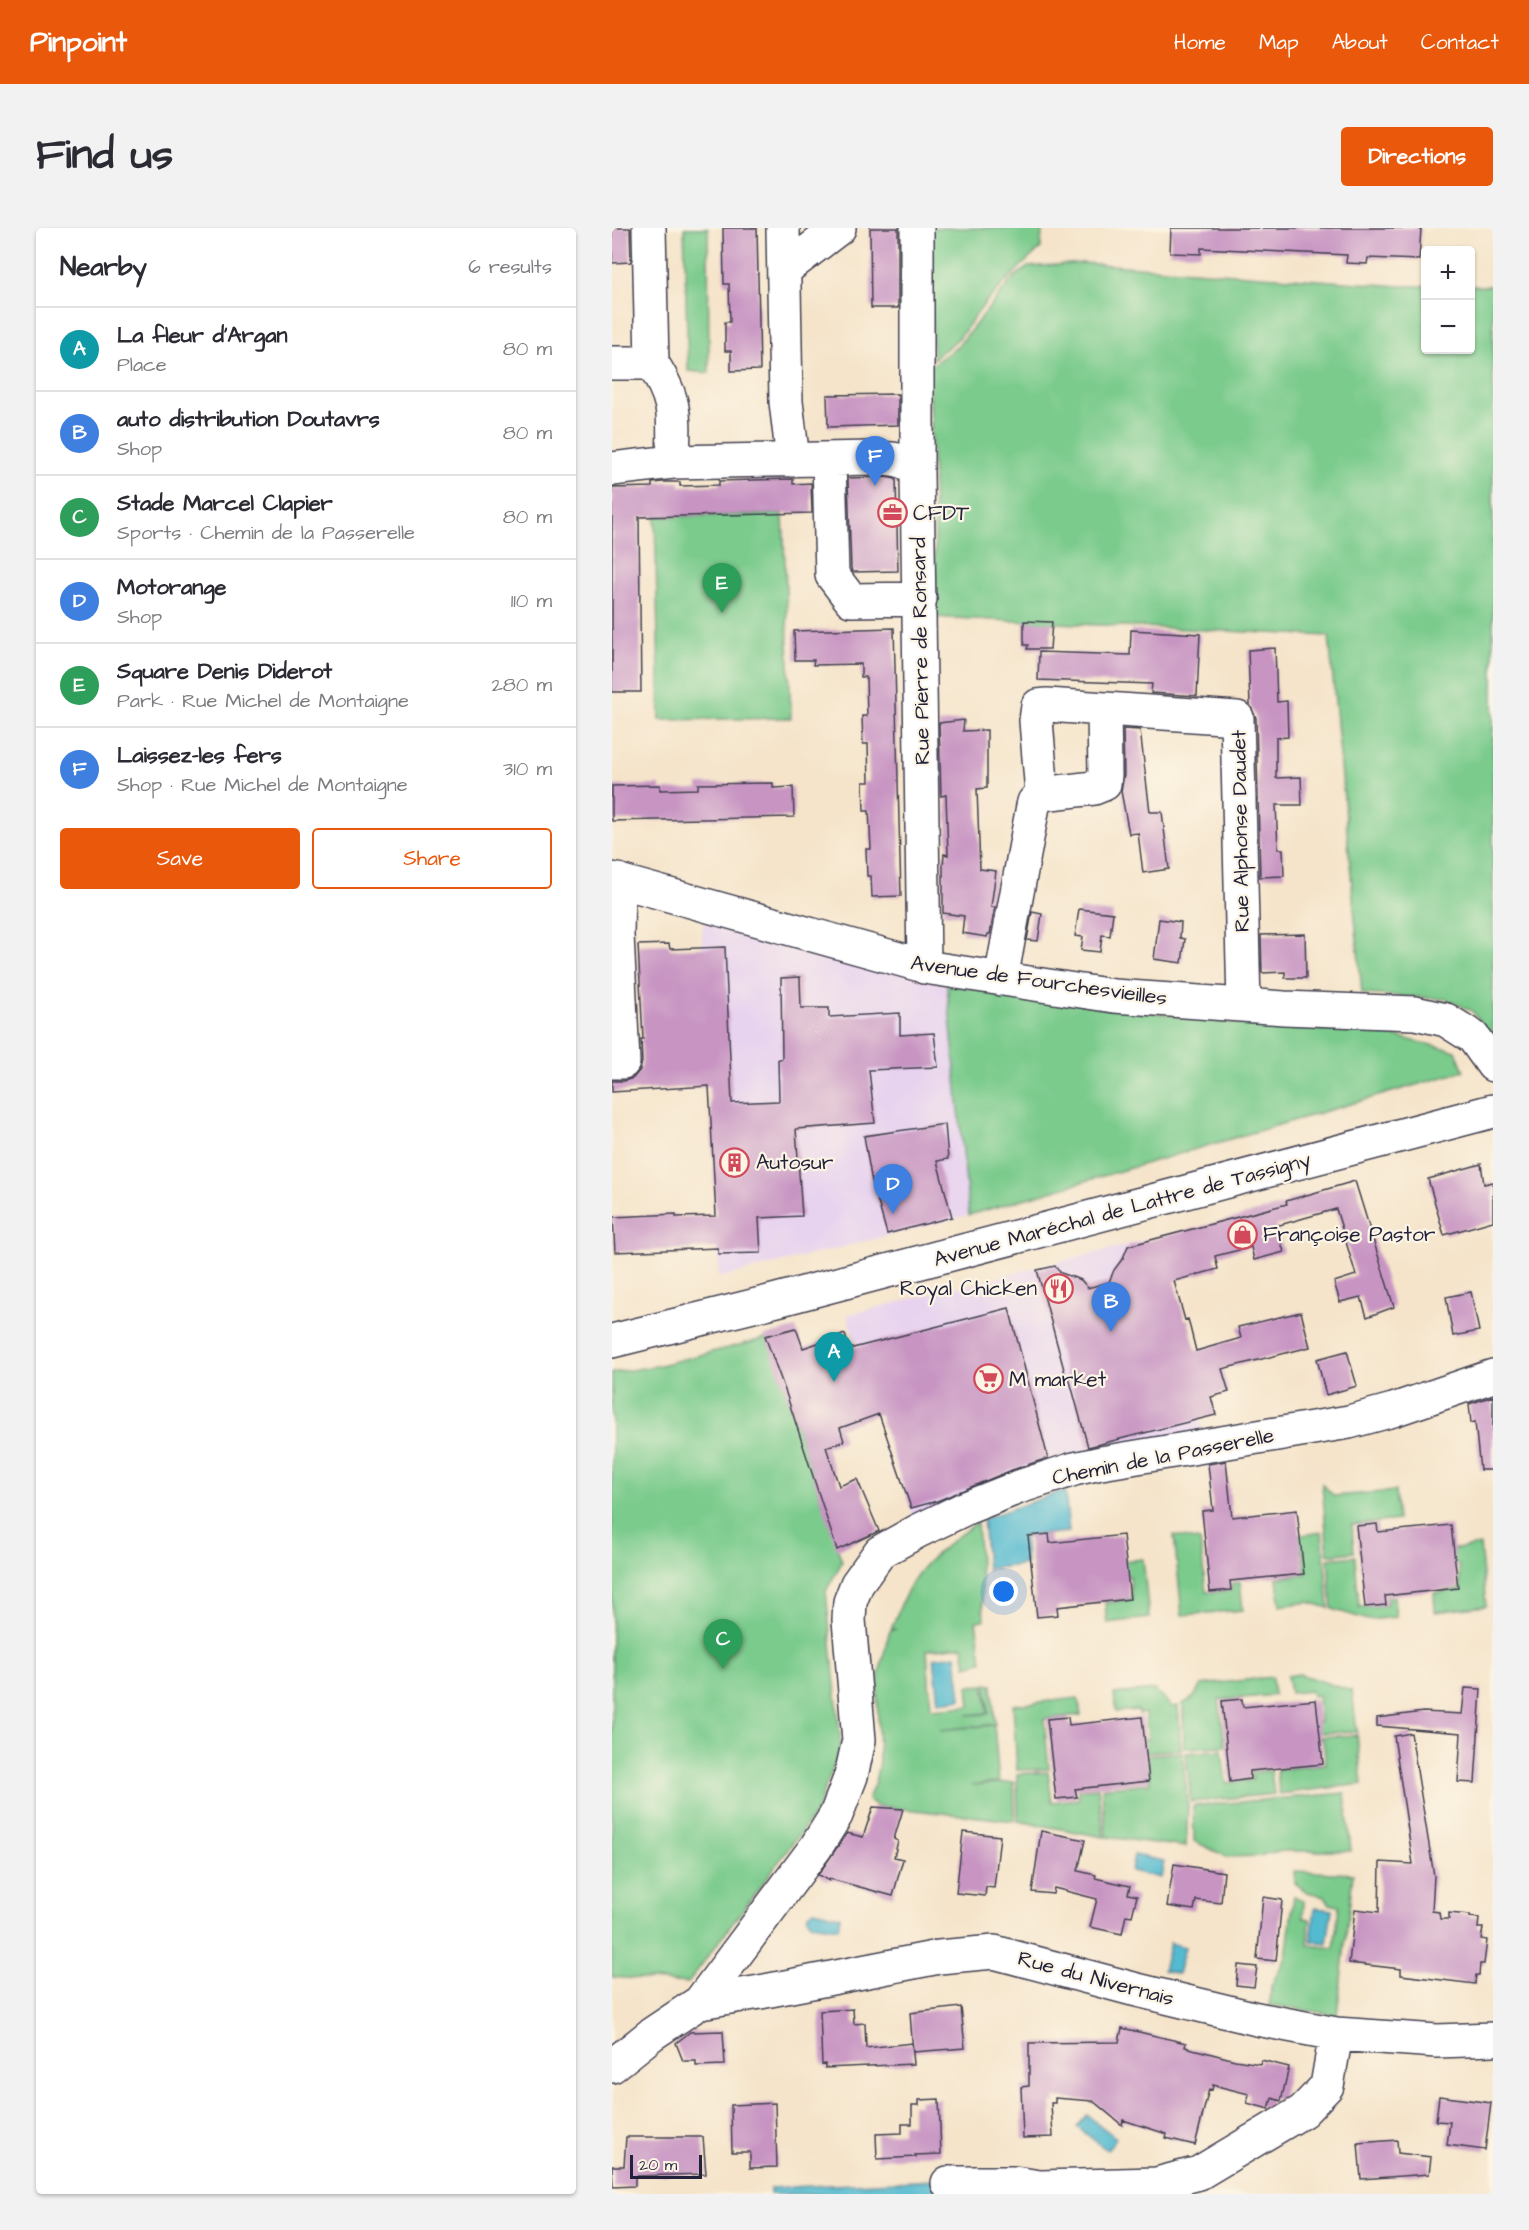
<!DOCTYPE html>
<html lang="en">
<head>
<meta charset="utf-8">
<style>
  body { margin:0; font-family:"Architects Daughter",sans-serif; background:#f2f2f3; color:#2b2b33 }
  .controls { position:absolute; right:18px; top:18px; display:grid; overflow:hidden; border-radius:6px; box-shadow:0 2px 4px #0004 }
  .controls button { width:54px; height:54px; display:grid; place-items:center; padding:0; border:0; border-bottom:2px solid #e1e1e2; background:#fff; color:#2b2b33; font:30px sans-serif }
  .scale { position:absolute; left:18px; bottom:15px; width:72px; box-sizing:border-box; padding-left:6px; border:3px solid #22223b; border-top:0; font-size:16px; line-height:21px; white-space:nowrap; color:#22223b; -webkit-text-stroke:4px #fcf5e5; paint-order:stroke }
  .you { position:absolute; left:392px; top:1364px; width:21px; height:21px; margin:-15px; border:4px solid #fff; border-radius:50%; background:#1a73e8; box-shadow:0 0 0 9px #1a73e833 }
  .badge { display:grid; place-items:center; width:39px; height:39px; border-radius:50%; background:#ea580c; color:#fff; font-size:20px; font-weight:700 }
  .pin { position:absolute; translate:-50% -50px; filter:drop-shadow(0 2px 3px #0008) }
  .pin::after { content:''; position:absolute; top:32px; width:21px; height:18px; background:inherit; clip-path:polygon(0 0,100% 0,50% 100%) }
  .list { margin:0; padding:0; list-style:none }
  h2 { display:flex; justify-content:space-between; align-items:center; height:78px; margin:0; padding:0 24px; font-size:26px }
  h2 small { font-size:20px; font-weight:400; color:#7c7c81 }
  .list li { display:grid; grid-template-columns:39px 1fr auto; gap:18px; align-items:center; box-sizing:border-box; height:84px; padding:0 24px; border-top:2px solid #e1e1e2 }
  .list b { display:block; font-size:22px; white-space:nowrap }
  .list p { margin:0; font-size:20px; white-space:nowrap; color:#7c7c81 }
  .list em { font-size:20px; font-style:normal; color:#7c7c81 }
  .actions { display:flex; gap:12px; padding:18px 24px }
  .actions a { flex:1; padding:14px 0; border:2px solid #ea580c; border-radius:6px; text-align:center; font-size:21px; color:#ea580c }
  .actions .main { background:#ea580c; color:#fff }
  .map { position:relative; flex:none; width:881px; height:1966px; overflow:hidden; border-radius:6px }
  header { display:flex; align-items:center; gap:36px; box-sizing:border-box; height:84px; padding:0 30px; background:#ea580c; color:#fff }
  header strong { font-size:28px }
  nav { display:flex; gap:33px; margin-inline-start:auto; font-size:21px }
  .intro { display:flex; align-items:center; justify-content:space-between; box-sizing:border-box; height:144px; padding:0 36px }
  h1 { margin:0; font-size:42px }
  .button { padding:15px 27px; border-radius:6px; background:#ea580c; color:#fff; font-size:21px; font-weight:700 }
  main { display:flex; gap:36px; padding:0 36px }
  aside { flex:1; background:#fff; border-radius:6px; box-shadow:0 2px 4px #0004 }
  .map>svg:first-child { display:block }
</style>
</head>
<body>
<header>
<strong>Pinpoint</strong>
<nav><a>Home</a><a>Map</a><a>About</a><a>Contact</a></nav>
</header>
<div class="intro"><h1>Find us</h1><a class="button">Directions</a></div>
<main>
<aside>
<h2>Nearby<small>6 results</small></h2>
<ul class="list">
<li><span class="badge" style="background:#0f9aa8">A</span><div><b>La fleur d'Argan</b><p>Place</p></div><em>80 m</em></li>
<li><span class="badge" style="background:#3f7fe0">B</span><div><b>auto distribution Doutavrs</b><p>Shop</p></div><em>80 m</em></li>
<li><span class="badge" style="background:#2e9e5b">C</span><div><b>Stade Marcel Clapier</b><p>Sports · Chemin de la Passerelle</p></div><em>80 m</em></li>
<li><span class="badge" style="background:#3f7fe0">D</span><div><b>Motorange</b><p>Shop</p></div><em>110 m</em></li>
<li><span class="badge" style="background:#2e9e5b">E</span><div><b>Square Denis Diderot</b><p>Park · Rue Michel de Montaigne</p></div><em>280 m</em></li>
<li><span class="badge" style="background:#3f7fe0">F</span><div><b>Laissez-les fers</b><p>Shop · Rue Michel de Montaigne</p></div><em>310 m</em></li>
</ul>
<div class="actions"><a class="main">Save</a><a>Share</a></div>
</aside>
<div class="map">
<svg width="881" height="1966" viewBox="0 0 881 1966">
  <rect width="100%" height="100%" fill="#fcf5e5"/>
  <filter id="ink" filterUnits="userSpaceOnUse"><feTurbulence type="fractalNoise" baseFrequency=".0167" numOctaves="2"/><feDisplacementMap in="SourceGraphic" scale="12" xChannelSelector="R" yChannelSelector="G"/><feConvolveMatrix kernelMatrix="1 2 1 2 8 2 1 2 1" color-interpolation-filters="sRGB"/></filter>
  <filter id="wash" filterUnits="userSpaceOnUse"><feTurbulence type="fractalNoise" baseFrequency=".008" numOctaves="4" result="noise"/><feDisplacementMap in="SourceGraphic" scale="24" xChannelSelector="R" yChannelSelector="G"/><feGaussianBlur stdDeviation="1.35" result="paint"/><feColorMatrix in="noise" values="0 0 0 0 0 0 0 0 0 0 0 0 0 0 0 0 0 1.4 0 .05"/><feComposite in="paint" operator="in"/></filter>
  <g filter="url(#wash)">
    <rect width="100%" height="100%" fill="#f5e4ca"/>
    <path fill="#e7d2ef" d="M92 692 335 757 357 987 107 1050 90 706Z
      M535 1012 591 1204 303 1296 235 1087Z"/>
    <path fill="#7acb8c" stroke="#4e7664" stroke-width="1.5" d="M72 0H96L97 145 76 143Z
      M319 0H430L429 20 408 39 373 75 347 110 321 131Z
      M471 35 788 58H813L814 122H858L859 58H881V810L860 783 834 771 750 766 717 408 320 389 323 315 317 139 346 118 402 49 416 39Z
      M171 286 179 490 48 492 43 289Z
      M335 757 636 797 773 806 844 823 852 843 357 987Z
      M156 1110 230 1334 214 1363 229 1519 204 1584 76 1755 0 1749V1145L44 1138Z
      M710 1256 722 1268 783 1263 786 1292 740 1297 742 1324 716 1327Z
      M365 1294 372 1392 364 1393 370 1434 354 1438 351 1418 315 1422 319 1481 358 1478 356 1458 372 1457 376 1485 355 1487 377 1486 374 1456 380 1457 383 1496 328 1502 382 1497 387 1554 360 1557 402 1554 403 1593 265 1578 256 1571 263 1554 267 1534 265 1454 277 1405 278 1403 284 1401H279C287 1382 295 1359 308 1343 324 1324 345 1309 365 1294Z
      M710 1304 717 1380 696 1374 668 1378 665 1350 694 1346 691 1323H685L684 1308Z
      M562 1307 588 1313 594 1364 620 1363V1355L628 1354 631 1382 570 1387Z
      M868 1317 874 1378 823 1384 822 1365 848 1361 847 1336 839 1337 838 1322Z
      M743 1328 747 1379 775 1377V1369H782L784 1389 756 1392 720 1381 716 1331Z
      M531 1331 537 1390 495 1395 493 1375 520 1371 518 1348 511 1349 510 1333Z
      M687 1446 740 1463 745 1504 705 1505 704 1494H708L706 1467 700 1468 699 1463 678 1465 675 1448Z
      M660 1449 662 1467 607 1472 613 1518 572 1520 571 1476 582 1469 589 1457Z
      M543 1462 560 1479 566 1478 569 1521 529 1525V1512L536 1511 533 1485 527 1486 526 1482 504 1484 502 1466Z
      M466 1470 469 1487 432 1491 437 1541 405 1542 401 1477Z
      M745 1507 750 1556 667 1566 665 1542 714 1536 711 1511 705 1509Z
      M610 1522 614 1555 641 1552 640 1544 659 1543 662 1566 579 1574 574 1525Z
      M570 1524 576 1577 574 1619 494 1609 490 1560 538 1555 536 1527Z
      M436 1544 440 1574 467 1571V1562L486 1560 492 1609 406 1593 405 1546Z
      M733 1565 739 1623H673L655 1625 649 1628 615 1629 582 1613 581 1578Z
      M682 1643 741 1646 725 1787 658 1777 659 1758 674 1729 682 1668 692 1673 691 1690 698 1691 696 1717 722 1720 727 1678 718 1676 713 1668 695 1664 683 1655Z"/>
    <path fill="#52bacf" stroke="#3a6e85" stroke-width="1.5" d="M453 1262 457 1304 412 1308 414 1336 375 1341 371 1291Z
      M344 1427 349 1471 327 1474 322 1430Z
      M522 1627 552 1633 549 1650 519 1643Z
      M703 1680 720 1682 715 1715 699 1713Z
      M202 1682 228 1688 226 1700 200 1696 195 1690 196 1686Z
      M558 1715 573 1719 566 1746 551 1742Z
      M475 1887 504 1910 495 1922 465 1899Z
      M323 1952V1966H158V1960Z"/>
    <g id="blocks">
      <path fill="#c895c3" d="M0 0H18L19 34 0 35Z
        M111 0H145L148 142 119 143V123H113V94H118L117 56H112Z
        M258 0H286V80H259Z
        M559 0H809L807 32 756 30 755 36 734 35 735 27 589 20V26L558 25Z
        M286 166V197L216 199 215 167Z
        M273 249 284 251 286 343 241 344 239 340 236 250Z
        M181 251V256L199 255 200 285 27 289 29 464H0V260L40 259V255L51 254H68V258L107 257V253Z
        M412 393 440 394 438 421H415L416 417H412Z
        M282 400 289 668 260 669 259 648H255L254 621H259L257 583H252L251 554H257L256 516H251L250 488H255L254 449H249V436L201 437 202 432H183L182 403Z
        M519 402 588 406 585 468 539 465 540 456 426 452 427 424 518 427Z
        M663 420 665 474 675 473 676 509 664 510V550L689 549 690 577H664L666 621H671L672 648 648 649 644 490 638 477 636 422Z
        M352 492 351 503 375 502V560L365 561 368 641 384 643 379 679H383L378 706H376L375 709 350 705 352 688 331 685V638L332 626 336 627 334 567 329 568 327 495Z
        M511 501 528 502 538 584H550L557 641 531 645 526 605 517 606 509 563 512 547Z
        M161 555V560L181 559 182 589 0 593V558L48 557V562L86 561V556Z
        M467 681 501 685 498 708 490 707 488 724 469 722 471 709 463 708Z
        M420 684 430 686 426 713 415 712Z
        M547 691 569 694 568 710 573 711 570 735 542 731Z
        M693 706 694 750H673V744L650 745 649 707Z
        M57 716 58 721 113 719 120 875 167 873 166 831H170L169 750 188 749 189 780H217V789L288 785V807L322 805 326 839 257 842 263 895 184 901 190 988 147 990 149 1025 106 1026V1020L3 1024 1 989 64 986V989L104 988 97 858 0 864V853H12L21 850 28 842 30 834 29 811H31L26 717Z
        M333 896 336 931 325 933 340 989 275 1006 259 949 252 908Z
        M869 936 872 956 881 954V993L832 1007 816 951Z
        M743 953 782 1079 755 1089 749 1069 728 1074 722 1054 744 1047 724 981 664 998 672 1024 642 1032 639 1019 603 1028 606 1041 562 1053 573 1092 576 1091 584 1123 629 1110 626 1099 689 1084 698 1119 610 1141 617 1164 599 1169 604 1187 476 1219 457 1149H454L425 1042 443 1038 449 1045 469 1052 476 1060 497 1054 502 1042 511 1030 516 1018 675 976 674 973Z
        M859 1064 867 1103 841 1108 834 1069Z
        M397 1080 436 1230 400 1242 325 1273 299 1280 267 1186 228 1200 232 1213 214 1219 227 1258 245 1251 267 1303 225 1322 174 1165 153 1108 184 1100 191 1120 233 1106 237 1121Z
        M735 1123 745 1158 714 1167 705 1131Z
        M881 1168V1242H868L863 1194 859 1195 857 1176Z
        M614 1233 620 1289 685 1282 692 1346 618 1353 619 1362 598 1364 590 1283 601 1282 596 1236Z
        M765 1296 766 1304 839 1297 846 1360 773 1368 774 1377 753 1379 744 1298Z
        M437 1306 438 1315 511 1307 518 1371 445 1379 446 1387 425 1389 416 1308Z
        M853 1460 869 1461 863 1555 846 1554 849 1505 765 1498V1490L811 1484 850 1486Z
        M630 1471 631 1479 704 1472 711 1536 638 1543V1551L618 1554 610 1473Z
        M456 1489 457 1497 530 1489 537 1553 463 1561 465 1569 444 1571 435 1491Z
        M799 1505 822 1648 820 1683 827 1684 828 1691H837V1685L858 1687V1689L867 1690 866 1700H871L869 1711 875 1712 872 1736H868L867 1747H864L863 1756 789 1747V1741L737 1735 743 1681 767 1684 768 1634 801 1636 782 1508Z
        M261 1579 291 1581 282 1611 286 1613 282 1629 291 1631 281 1668 218 1651 217 1653 206 1647 235 1605 251 1609Z
        M429 1603 473 1612 466 1643 484 1647 483 1650 518 1658 516 1666 525 1668 520 1688 514 1687 510 1706 478 1699 485 1671 442 1660 441 1666 420 1664Z
        M351 1604 388 1608 382 1660 374 1659 373 1668 344 1665Z
        M562 1636 612 1644 609 1675 584 1672 582 1682 555 1678Z
        M651 1669 670 1672 664 1733 645 1731Z
        M626 1737 645 1739 642 1759 624 1757Z
        M349 1779 353 1820 301 1824 298 1785Z
        M241 1781 242 1796 253 1795 254 1820 300 1815 302 1836 213 1840V1836L210 1837 208 1783Z
        M510 1800 574 1815 573 1819 623 1832 648 1836 649 1832 677 1839 669 1873 660 1870 657 1881 635 1875 637 1866 601 1857 600 1862 597 1861 583 1917 554 1910 555 1906 511 1892 510 1897 481 1873 443 1870V1875H439L441 1909 411 1910 409 1859 417 1858V1815L507 1814Z
        M111 1803 113 1837 84 1838V1833H71L64 1815 78 1804Z
        M827 1868 879 1875 873 1922 835 1917 838 1894 824 1893Z
        M327 1871 329 1926 303 1927 304 1929 265 1931 264 1906 290 1905V1896H300V1877H307V1872Z
        M163 1875 165 1939 138 1940V1924H120L119 1877Z
        M14 1909H91L94 1946 23 1948V1958L1 1959 0 1938H12Z
        M785 1912 786 1925 819 1929 817 1946 749 1951 746 1915Z"/>
    </g>
  </g>
  <g filter="url(#ink)">
    <use href="#blocks" fill-opacity="0" stroke="#423f50" stroke-width="1.5"/>
    <g fill="none" stroke-linecap="round" stroke-linejoin="round">
      <defs>
        <path id="minor" d="M37 0 40 135
          M171 0 174 174 181 232
          M305 0V245L312 739
          M172 42 227 0
          M0 135H40
          M40 135C66 175 62 189 61 234L261 230C281 231 292 229 305 245
          M217 232 220 347 239 372 308 371
          M0 241 61 234
          M430 566 482 560 492 556 493 547 492 481
          M0 651 319 740 502 768 672 780 803 785 834 792 861 809 881 837
          M389 751 421 578 422 574 430 566 424 493 426 478 435 477 625 490 632 777
          M0 834H11L5 707 6 652
          M88 1774 148 1764 327 1729 382 1724 521 1761 645 1791 724 1806 825 1813 881 1811
          M0 1838 40 1806 88 1774 204 1619 224 1587 239 1548 247 1512 237 1392 238 1374 245 1356 268 1324 306 1303 354 1280 407 1259 462 1241 489 1235 737 1194 781 1182 881 1148
          M336 1955H402L428 1959 545 1956 587 1945 691 1883 715 1858 724 1806"/>
        <path id="major" d="M0 1113 165 1072 881 883"/>
      </defs>
      <use href="#minor" stroke="#423f50" stroke-width="36"/>
      <use href="#major" stroke="#423f50" stroke-width="36"/>
      <use href="#minor" stroke="#fff" stroke-width="33"/>
      <use href="#major" stroke="#fff" stroke-width="33"/>
    </g>
  </g>
  <defs>
    <symbol id="office-ring" viewBox="-11 -11 22 22"><circle r="9.5" fill="#fcf5e5" stroke="#d1495b" stroke-width="1.5"/><path d="M-6-3h4V-5.5h4V-3h4V5H-6ZM-1-4.5V-3h2v-1.5ZM-6 0V1H6V0Z" fill="#d1495b"/></symbol>
    <symbol id="building-ring" viewBox="-11 -11 22 22"><circle r="9.5" fill="#fcf5e5" stroke="#d1495b" stroke-width="1.5"/><path d="M-4-6H4V6H1V3H-1V6H-4ZM-2.5-4.3h1.7v1.8h-1.7ZM.8-4.3h1.7v1.8H.8ZM-2.5-1h1.7V.8h-1.7ZM.8-1h1.7V.8H.8Z" fill="#d1495b"/></symbol>
    <symbol id="shop-ring" viewBox="-11 -11 22 22"><circle r="9.5" fill="#fcf5e5" stroke="#d1495b" stroke-width="1.5"/><path d="M-5-2.5h2.3a2.7 3.5 0 0 1 5.4 0H5L5.5 6h-11ZM-1.5-2.5h3a1.5 2.3 0 0 0-3 0Z" fill="#d1495b"/></symbol>
    <symbol id="restaurant-ring" viewBox="-11 -11 22 22"><circle r="9.5" fill="#fcf5e5" stroke="#d1495b" stroke-width="1.5"/><path d="M-5-6h1v4h1v-4h1v4h1v-4h1v5L-1.5 .5V6h-2V.5L-5-1ZM5-6V6H3V1.5H1.5Q1.5-4 5-6Z" fill="#d1495b"/></symbol>
    <symbol id="supermarket-ring" viewBox="-11 -11 22 22"><circle r="9.5" fill="#fcf5e5" stroke="#d1495b" stroke-width="1.5"/><path d="M-6-5.5h2.5l.6 2H6L4.5 2H-2.5L-4.4-4H-6ZM-1.5 3.2a1.3 1.3 0 1 0 .1 0ZM3 3.2a1.3 1.3 0 1 0 .1 0Z" fill="#d1495b"/></symbol>
  </defs>
  <g fill-rule="evenodd">
    <use href="#office-ring" x="264" y="268" width="33" height="33"/>
    <use href="#building-ring" x="106" y="918" width="33" height="33"/>
    <use href="#shop-ring" x="614" y="990" width="33" height="33"/>
    <use href="#restaurant-ring" x="430" y="1044" width="33" height="33"/>
    <use href="#supermarket-ring" x="360" y="1134" width="33" height="33"/>
  </g>
  <g text-anchor="middle" stroke-width="4.5" stroke-linejoin="round" paint-order="stroke">
    <g font-size="21" fill="#22223b" stroke="#fcf5e5" text-anchor="start">
      <text x="301" y="292">CFDT</text>
      <text x="144" y="941">Autosur</text>
      <text x="651" y="1013">Françoise Pastor</text>
      <text x="425" y="1067" text-anchor="end">Royal Chicken</text>
      <text x="397" y="1158">M market</text>
    </g>
    <g font-size="21" fill="#22223b" stroke="#fcf5e5">
      <text transform="translate(308 423) rotate(-91)" y="7">Rue Pierre de Ronsard</text>
      <text transform="translate(628 603) rotate(-91)" y="7">Rue Alphonse Daudet</text>
      <text transform="translate(427 752) rotate(8)" y="7">Avenue de Fourchesvieilles</text>
      <text transform="translate(510 981) rotate(-15)" y="7">Avenue Maréchal de Lattre de Tassigny</text>
      <text transform="translate(551 1228) rotate(-11)" y="7">Chemin de la Passerelle</text>
      <text transform="translate(484 1750) rotate(15)" y="7">Rue du Nivernais</text>
    </g>
  </g>
</svg>
<div class="controls">
<button>+</button>
<button>−</button>
</div>
<div class="scale">20 m</div>
<div class="you"></div>
<div class="pin badge" style="left:222px;top:1154px;background:#0f9aa8">A</div>
<div class="pin badge" style="left:499px;top:1104px;background:#3f7fe0">B</div>
<div class="pin badge" style="left:111px;top:1441px;background:#2e9e5b">C</div>
<div class="pin badge" style="left:281px;top:986px;background:#3f7fe0">D</div>
<div class="pin badge" style="left:110px;top:385px;background:#2e9e5b">E</div>
<div class="pin badge" style="left:263px;top:258px;background:#3f7fe0">F</div>
</div>
</main>
</body>
</html>
